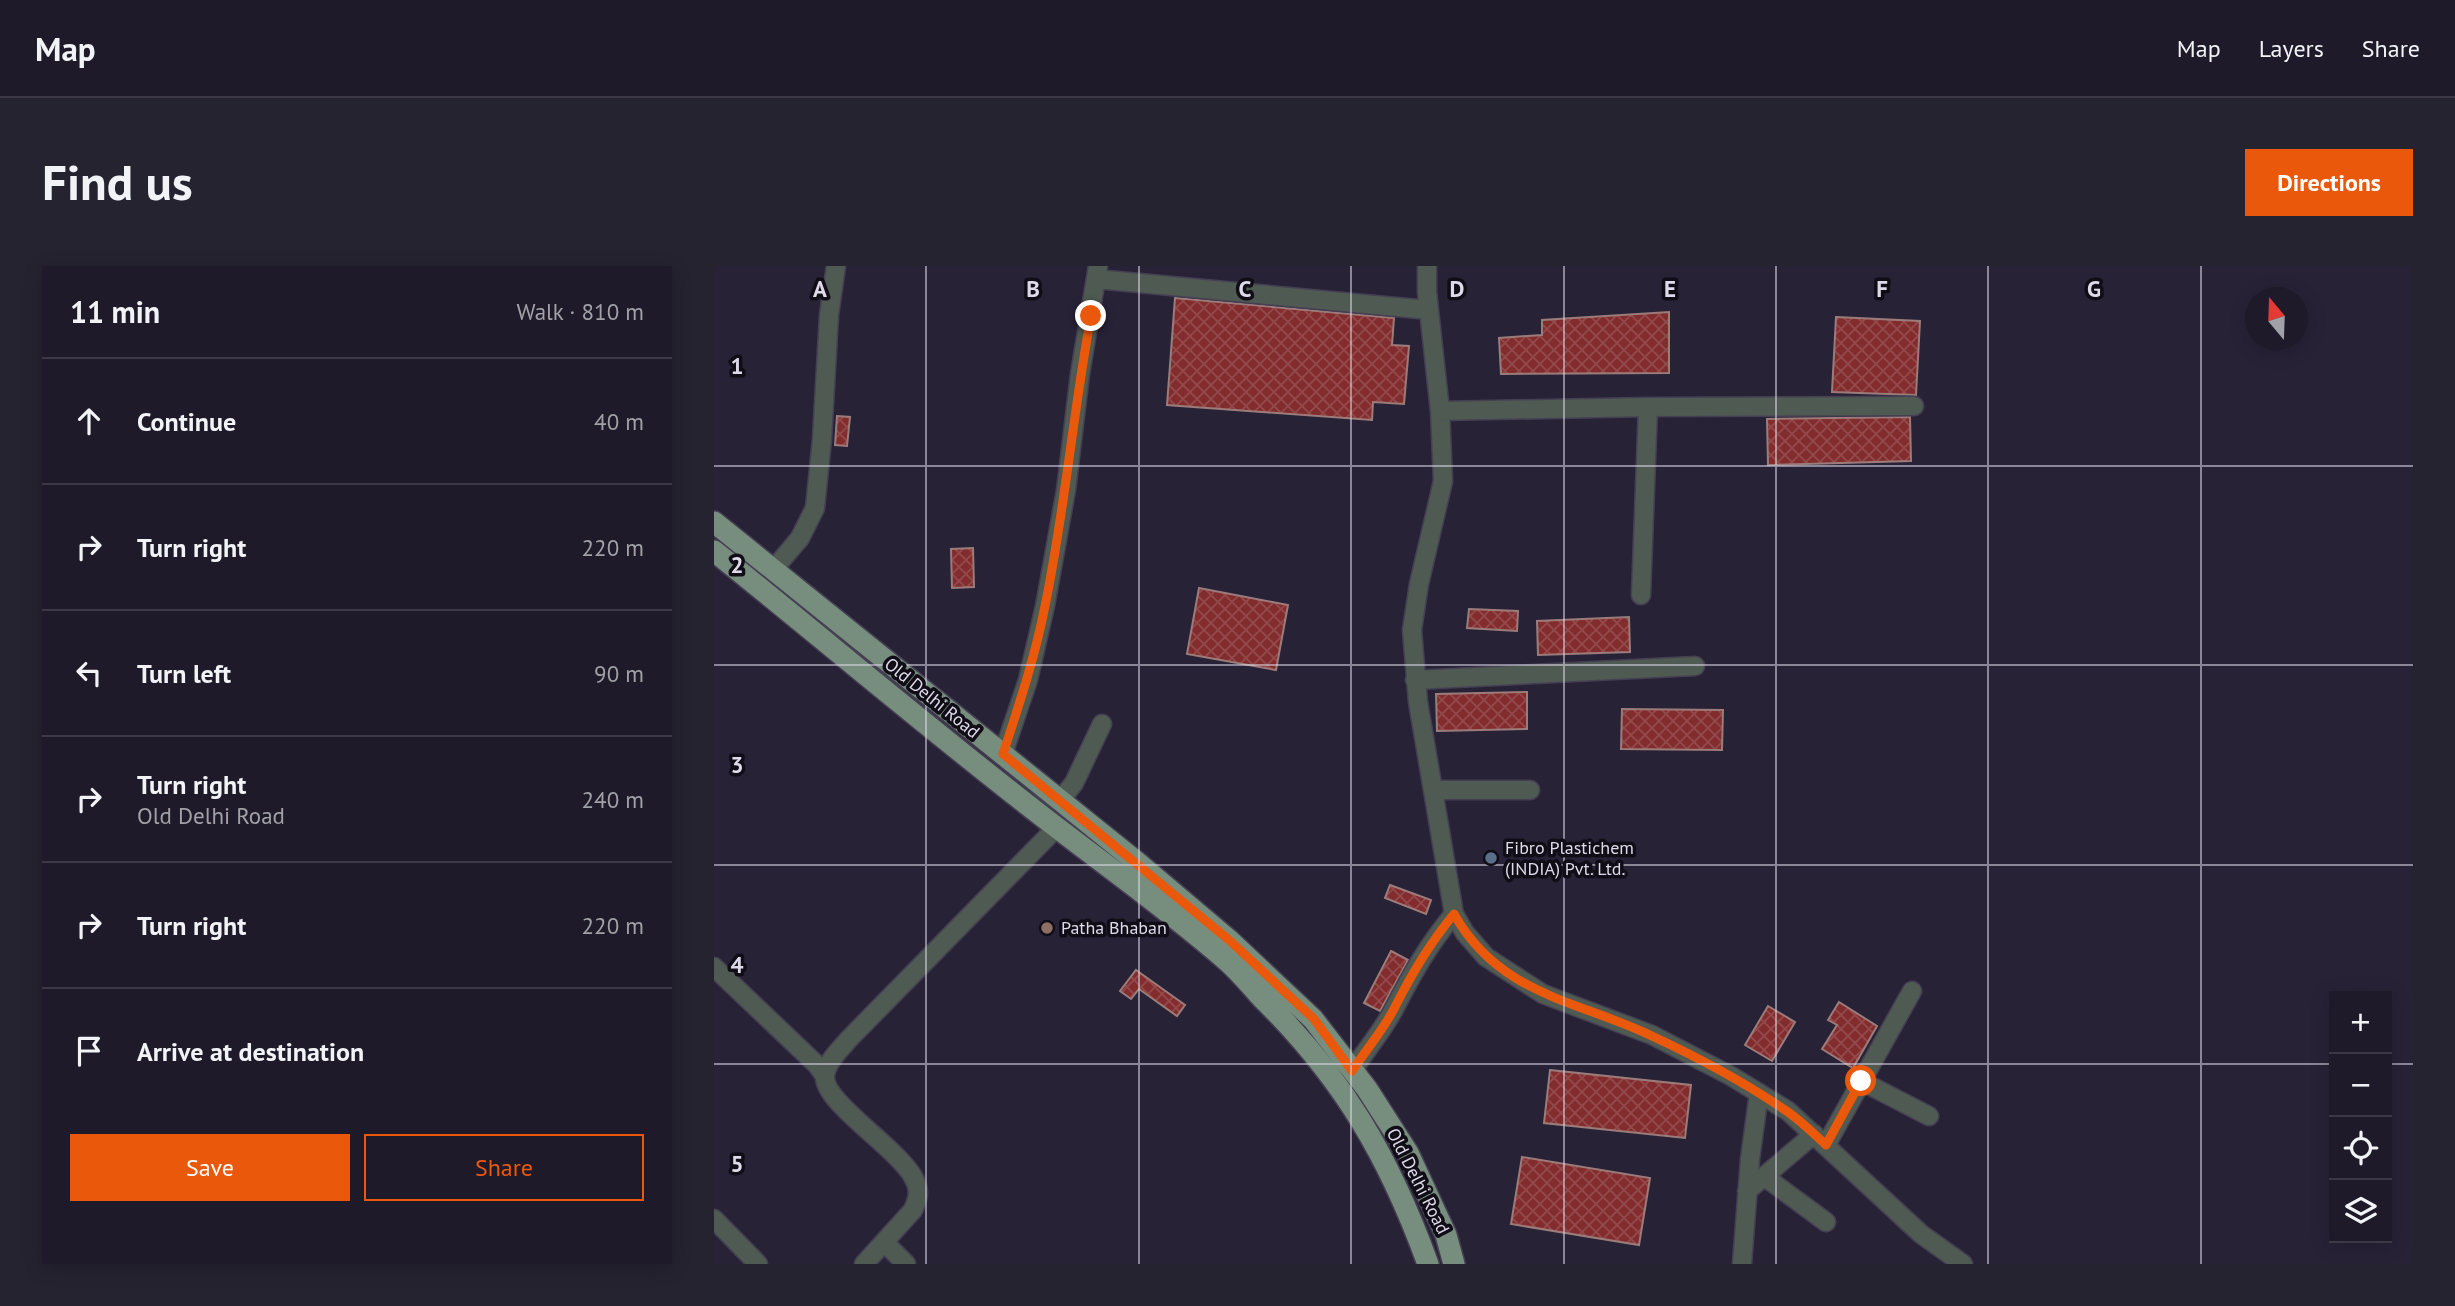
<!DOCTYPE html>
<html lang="en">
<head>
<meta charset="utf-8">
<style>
  body { margin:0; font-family:"PT Sans",sans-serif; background:#262331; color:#f1f3f6 }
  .controls { position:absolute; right:21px; bottom:21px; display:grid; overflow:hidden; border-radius:0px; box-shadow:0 4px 18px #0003 }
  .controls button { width:63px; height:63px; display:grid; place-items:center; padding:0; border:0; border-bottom:2px solid #3c3846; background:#1e1a29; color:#f1f3f6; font:35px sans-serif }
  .compass { position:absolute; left:1531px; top:21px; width:63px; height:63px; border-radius:50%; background:#1e1a29; box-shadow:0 4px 18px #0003; rotate:341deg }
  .stop { position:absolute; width:21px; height:21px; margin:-16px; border:5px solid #ea580c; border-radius:50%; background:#fff }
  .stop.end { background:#ea580c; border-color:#fff; box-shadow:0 2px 7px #0008 }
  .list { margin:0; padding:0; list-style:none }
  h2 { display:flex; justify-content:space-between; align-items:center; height:91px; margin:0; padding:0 28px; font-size:30px }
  h2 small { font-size:23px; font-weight:400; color:#a1a1a8 }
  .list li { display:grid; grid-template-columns:46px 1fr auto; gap:21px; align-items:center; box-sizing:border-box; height:126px; padding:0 28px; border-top:2px solid #3c3846 }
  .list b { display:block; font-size:26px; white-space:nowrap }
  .list p { margin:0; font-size:23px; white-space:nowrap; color:#a1a1a8 }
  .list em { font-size:23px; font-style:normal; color:#a1a1a8 }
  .actions { display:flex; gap:14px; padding:21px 28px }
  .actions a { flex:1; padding:16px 0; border:2px solid #ea580c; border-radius:0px; text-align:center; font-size:24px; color:#ea580c }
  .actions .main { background:#ea580c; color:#fff }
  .icon { flex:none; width:38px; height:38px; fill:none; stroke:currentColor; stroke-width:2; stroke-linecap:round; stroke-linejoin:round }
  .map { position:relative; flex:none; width:1699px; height:998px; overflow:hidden; border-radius:0px }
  header { display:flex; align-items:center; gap:42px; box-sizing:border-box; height:98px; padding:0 35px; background:#1e1a29; border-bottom:2px solid #3c3846 }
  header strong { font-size:33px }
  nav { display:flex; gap:38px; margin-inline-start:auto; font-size:24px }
  .intro { display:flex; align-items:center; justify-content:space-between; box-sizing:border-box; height:168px; padding:0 42px }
  h1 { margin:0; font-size:49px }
  .button { padding:18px 32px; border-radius:0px; background:#ea580c; color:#fff; font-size:24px; font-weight:700 }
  main { display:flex; gap:42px; padding:0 42px }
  aside { flex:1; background:#1e1a29; border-radius:0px; box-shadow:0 4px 18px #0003 }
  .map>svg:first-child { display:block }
</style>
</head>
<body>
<header>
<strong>Map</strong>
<nav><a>Map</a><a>Layers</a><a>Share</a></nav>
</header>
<div class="intro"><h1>Find us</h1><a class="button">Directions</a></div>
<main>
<aside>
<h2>11 min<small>Walk · 810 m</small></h2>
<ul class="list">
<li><svg class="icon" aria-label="ahead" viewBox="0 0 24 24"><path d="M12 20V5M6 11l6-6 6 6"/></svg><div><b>Continue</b></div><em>40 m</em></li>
<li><svg class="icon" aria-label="right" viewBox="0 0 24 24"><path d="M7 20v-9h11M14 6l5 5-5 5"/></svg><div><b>Turn right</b></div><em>220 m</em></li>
<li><svg class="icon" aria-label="left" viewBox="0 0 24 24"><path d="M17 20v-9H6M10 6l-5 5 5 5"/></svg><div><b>Turn left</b></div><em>90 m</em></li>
<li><svg class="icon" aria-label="right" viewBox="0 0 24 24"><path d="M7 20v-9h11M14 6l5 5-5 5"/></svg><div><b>Turn right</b><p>Old Delhi Road</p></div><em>240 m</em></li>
<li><svg class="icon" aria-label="right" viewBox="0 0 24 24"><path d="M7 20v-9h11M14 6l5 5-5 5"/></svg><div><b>Turn right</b></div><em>220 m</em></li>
<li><svg class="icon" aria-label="arrive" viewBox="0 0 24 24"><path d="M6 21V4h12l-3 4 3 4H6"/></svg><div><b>Arrive at destination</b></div></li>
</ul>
<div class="actions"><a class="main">Save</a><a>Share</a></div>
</aside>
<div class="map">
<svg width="1699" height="998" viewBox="0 0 1699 998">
  <defs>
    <pattern id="building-cross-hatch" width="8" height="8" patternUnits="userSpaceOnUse" patternTransform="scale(1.75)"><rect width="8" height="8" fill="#832c2d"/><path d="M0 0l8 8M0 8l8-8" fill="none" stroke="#944a4b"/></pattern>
  </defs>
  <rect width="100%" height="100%" fill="#282237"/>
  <path fill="url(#building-cross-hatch)" stroke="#9c7c7a" stroke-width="2" d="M461 32 680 52 678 79 695 80 690 138 659 136 658 154 453 139Z
    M955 46V107L787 108 785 72 828 69V54Z
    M1122 51 1206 55 1202 129 1118 126Z
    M123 150 136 151 133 180 121 179Z
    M1196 151 1197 195 1054 199 1053 153Z
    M259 282 260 321 238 322 237 283Z
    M485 322 574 339 562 404 473 388Z
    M755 343 804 345 803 365 753 362Z
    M915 351 916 386 824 389 823 355Z
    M813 426V463L723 465 722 428Z
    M908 443 1009 444 1008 484 907 483Z
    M676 619 717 634 712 648 671 632Z
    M677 685 694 694 666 745 650 737Z
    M422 704 471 739 463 750 425 723 417 733 406 725Z
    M1125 736 1163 760 1139 802 1108 783 1123 759 1114 754Z
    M1054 740 1081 756 1058 795 1031 779Z
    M836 804 977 819 971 872 830 857Z
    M808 891 936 912 925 979 797 958Z"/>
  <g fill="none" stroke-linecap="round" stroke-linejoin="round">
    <defs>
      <path id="minor" d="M713 0V26L726 145 729 215 705 318 698 364 704 436 740 648 751 667 772 691 829 728 938 769 1017 810 1074 845 1207 968 1249 998
        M382 13 715 44
        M726 145 934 141 1200 140
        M59 304 86 272 101 242 108 173 115 49 122 0
        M927 329 934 141
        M701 414 981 400
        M289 488 314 414 331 340 352 224 366 108 384 0
        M719 524H816
        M346 535 360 517 388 458
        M0 701 103 799 111 810
        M638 805C652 784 670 763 681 741 699 706 715 678 740 648
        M1147 815 1215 850
        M1112 879 1198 725
        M1051 911 1112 956
        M1033 925 1100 868
        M0 953 44 998
        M171 977 192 998
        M150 998 199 944C203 935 206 927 202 917 192 887 110 838 111 811 111 797 126 784 134 774L343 561
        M1028 998 1036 893 1045 827"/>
      <path id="major" d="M0 256 424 597 515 674 599 753 653 823 694 887 732 969 740 998
        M0 285C107 371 212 460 320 544 384 594 450 640 512 694 525 705 536 719 548 732 630 813 675 891 714 998"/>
    </defs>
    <use href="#minor" stroke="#453f53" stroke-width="21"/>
    <use href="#major" stroke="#453f53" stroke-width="24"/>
    <use href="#minor" stroke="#4f5a52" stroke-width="18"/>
    <use href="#major" stroke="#778d7d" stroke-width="21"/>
  </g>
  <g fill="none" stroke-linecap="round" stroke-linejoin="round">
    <path stroke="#ea580c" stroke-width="9" d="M377 50C359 146 351 244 331 340 321 391 305 439 289 488L515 674 600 753 638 805C652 784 670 763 681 741 698 707 716 677 740 648 786 730 864 734 940 771 985 792 1030 816 1071 844 1086 854 1099 867 1112 879L1147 815"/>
  </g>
  <path fill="none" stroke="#dedae9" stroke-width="2" stroke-opacity="0.55" d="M212 0V998M425 0V998M637 0V998M850 0V998M1062 0V998M1274 0V998M1487 0V998M0 200H1699M0 399H1699M0 599H1699M0 798H1620M1673 798H1699"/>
  <circle fill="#5c6f8a" stroke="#100d17" stroke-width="2.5" cx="777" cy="592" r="7"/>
  <circle fill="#8d6e63" stroke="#100d17" stroke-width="2.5" cx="333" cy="662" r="7"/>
  <g text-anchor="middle" stroke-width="7" stroke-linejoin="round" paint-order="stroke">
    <g font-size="18" fill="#dedae9" stroke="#100d17">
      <text transform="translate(218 432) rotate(39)" y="6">Old Delhi Road</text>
      <text transform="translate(704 915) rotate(63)" y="6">Old Delhi Road</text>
    </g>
    <g font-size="18" fill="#dedae9" stroke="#100d17" text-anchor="start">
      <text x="791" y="588">Fibro Plastichem<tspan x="791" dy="21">(INDIA) Pvt. Ltd.</tspan></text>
      <text x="347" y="668">Patha Bhaban</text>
    </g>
  </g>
  <g font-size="23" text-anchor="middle" font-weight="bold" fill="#dedae9" stroke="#100d17" stroke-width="7" stroke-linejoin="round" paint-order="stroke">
    <text x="106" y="31">A</text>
    <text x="319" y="31">B</text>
    <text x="531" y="31">C</text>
    <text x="743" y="31">D</text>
    <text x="956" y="31">E</text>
    <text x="1168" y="31">F</text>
    <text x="1380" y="31">G</text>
    <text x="23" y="108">1</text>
    <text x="23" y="307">2</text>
    <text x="23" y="507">3</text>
    <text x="23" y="707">4</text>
    <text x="23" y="906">5</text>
  </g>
</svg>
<div class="controls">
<button>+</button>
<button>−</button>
<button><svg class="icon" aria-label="locate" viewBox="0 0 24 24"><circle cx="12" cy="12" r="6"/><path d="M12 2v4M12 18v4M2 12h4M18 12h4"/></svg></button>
<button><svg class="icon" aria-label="layers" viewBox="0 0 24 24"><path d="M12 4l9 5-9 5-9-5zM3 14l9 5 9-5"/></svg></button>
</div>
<svg class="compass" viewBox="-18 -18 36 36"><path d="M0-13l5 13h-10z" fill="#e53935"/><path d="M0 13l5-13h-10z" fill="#a1a1a8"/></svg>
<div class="stop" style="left:1147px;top:815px"></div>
<div class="stop end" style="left:377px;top:50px"></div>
</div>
</main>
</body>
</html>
